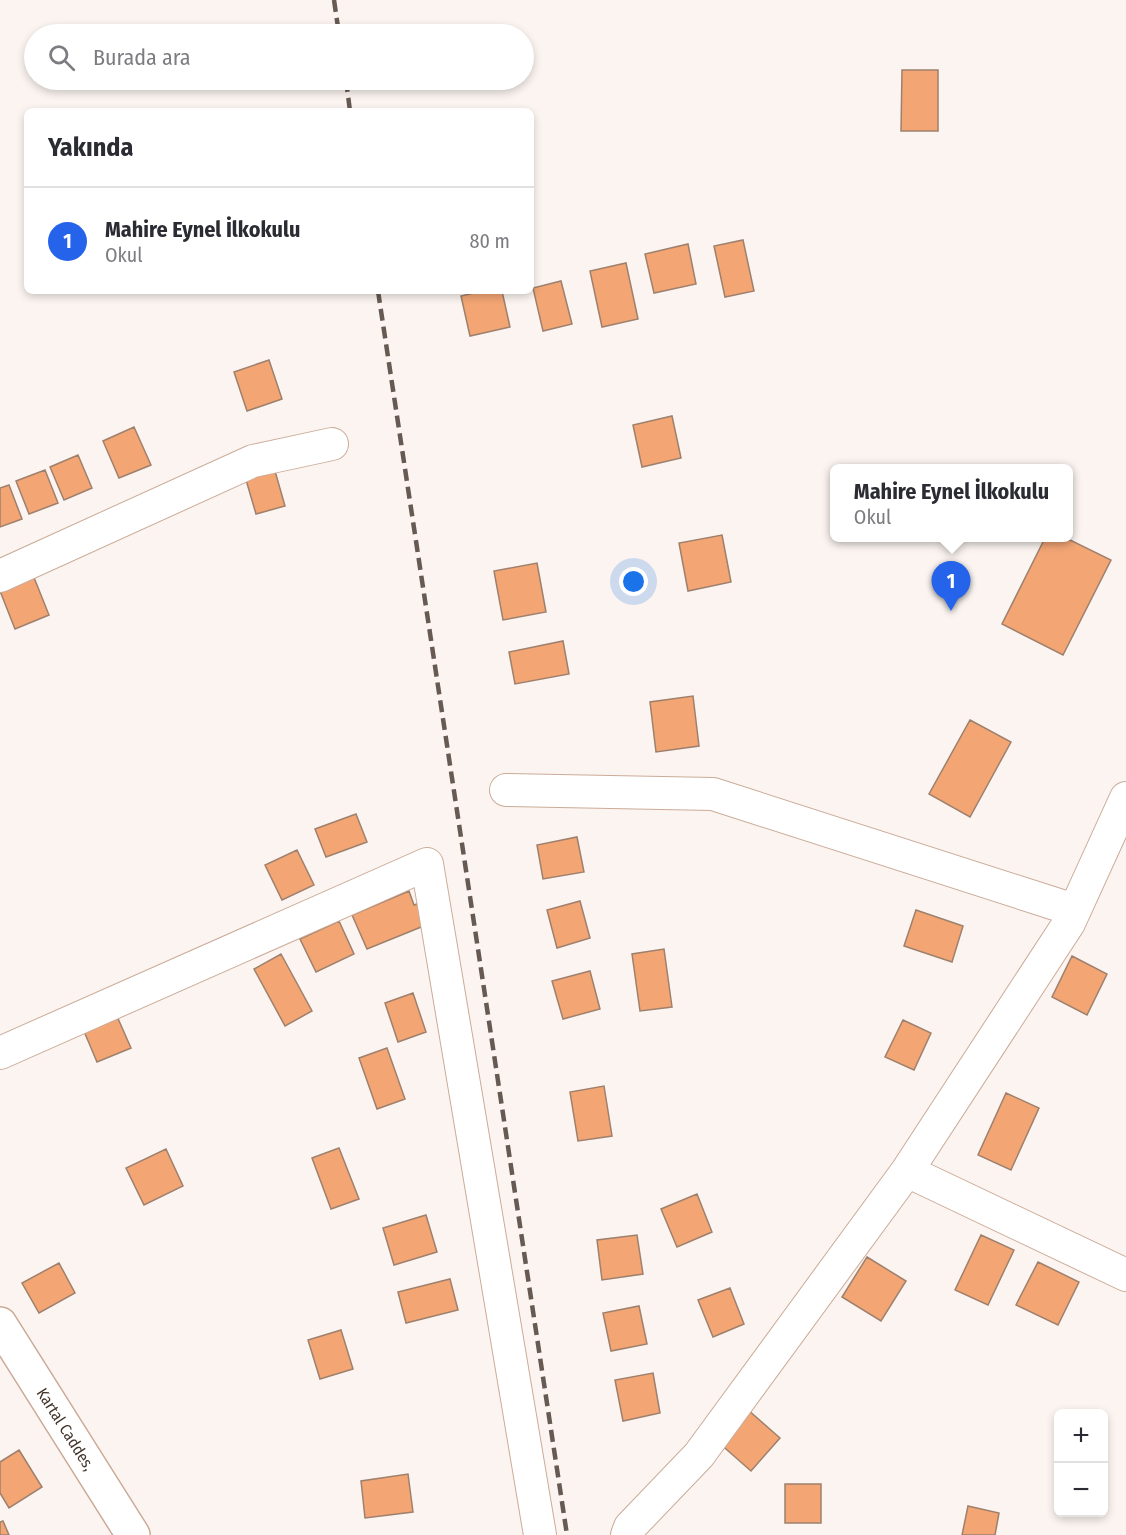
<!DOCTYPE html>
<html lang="tr">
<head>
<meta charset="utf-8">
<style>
  body { margin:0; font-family:"Fira Sans Condensed",sans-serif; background:#f7f7f7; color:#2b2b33 }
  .controls { position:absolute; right:18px; bottom:18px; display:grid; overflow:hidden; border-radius:9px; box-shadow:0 3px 9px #0003 }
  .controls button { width:54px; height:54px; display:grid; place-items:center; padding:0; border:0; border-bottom:2px solid #e1e1e2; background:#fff; color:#2b2b33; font:30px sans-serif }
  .you { position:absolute; left:634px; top:582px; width:21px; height:21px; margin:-15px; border:4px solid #fff; border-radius:50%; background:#1a73e8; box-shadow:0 0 0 9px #1a73e833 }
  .badge { display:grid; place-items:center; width:39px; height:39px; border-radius:50%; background:#2563eb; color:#fff; font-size:20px; font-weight:700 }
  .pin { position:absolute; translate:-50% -50px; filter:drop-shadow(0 2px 3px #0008) }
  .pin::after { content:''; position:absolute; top:32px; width:21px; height:18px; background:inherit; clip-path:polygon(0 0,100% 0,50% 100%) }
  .popup { position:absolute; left:830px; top:464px; width:243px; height:78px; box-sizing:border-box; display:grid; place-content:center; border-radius:9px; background:#fff; filter:drop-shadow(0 2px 4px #0005); font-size:20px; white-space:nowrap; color:#7c7c81 }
  .popup b { font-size:22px; color:#2b2b33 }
  .popup::after { content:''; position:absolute; left:50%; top:100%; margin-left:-12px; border:12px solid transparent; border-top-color:#fff }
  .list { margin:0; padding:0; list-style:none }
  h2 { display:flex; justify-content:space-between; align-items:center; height:78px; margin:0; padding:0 24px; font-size:26px }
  h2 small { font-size:20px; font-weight:400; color:#7c7c81 }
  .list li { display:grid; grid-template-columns:39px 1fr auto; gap:18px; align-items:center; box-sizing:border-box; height:108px; padding:0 24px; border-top:2px solid #e1e1e2 }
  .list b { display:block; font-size:22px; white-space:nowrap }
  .list p { margin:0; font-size:20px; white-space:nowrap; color:#7c7c81 }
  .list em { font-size:20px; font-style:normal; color:#7c7c81 }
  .icon { flex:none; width:33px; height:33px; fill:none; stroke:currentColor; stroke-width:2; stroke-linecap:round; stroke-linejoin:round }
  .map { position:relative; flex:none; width:1126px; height:1535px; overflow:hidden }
  .search { position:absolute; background:#fff; box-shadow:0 3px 9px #0003; left:24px; top:24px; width:510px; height:66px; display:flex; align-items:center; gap:15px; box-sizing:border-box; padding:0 21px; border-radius:33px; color:#7c7c81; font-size:22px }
  .panel { position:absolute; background:#fff; box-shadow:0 3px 9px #0003; left:24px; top:108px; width:510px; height:186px; border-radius:9px }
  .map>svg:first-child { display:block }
</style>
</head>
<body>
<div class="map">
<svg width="1126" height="1535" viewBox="0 0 1126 1535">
  <rect width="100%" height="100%" fill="#fbf4f0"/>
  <path fill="#f3a574" stroke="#9e806d" stroke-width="1.5" d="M902 70H938V131H901Z
    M743 240 754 291 725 297 714 246Z
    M688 244 696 284 654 293 645 254Z
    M626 263 638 319 602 327 590 271Z
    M561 281 572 324 543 331 533 288Z
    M482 291H502L510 327 470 336 461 296Z
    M269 360 282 399 247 411 234 372Z
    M672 416 681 458 642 467 633 425Z
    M134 427 151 465 119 478 103 441Z
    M78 455 92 488 64 500 50 467Z
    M273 464 285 506 256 514 244 473Z
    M45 470 58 503 29 514 16 481Z
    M9 485 22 519 0 527V488Z
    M722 535 731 582 688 591 679 543Z
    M1045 538H1066L1111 560 1063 655 1002 624Z
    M537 563 546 612 503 620 494 571Z
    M33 575 49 615 15 629 0 591Z
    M563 641 569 674 515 684 509 652Z
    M693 696 699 746 656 752 650 702Z
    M970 720 1011 742 970 817 929 794Z
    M356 814 367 842 326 857 315 829Z
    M577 837 584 872 543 879 537 845Z
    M297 850 314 885 282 900 265 865Z
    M409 891 414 905 417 904 426 925 367 949 352 915Z
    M580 901 590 938 557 948 547 910Z
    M916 910 963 926 952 962 904 946Z
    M339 921 354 954 316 972 300 939Z
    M664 949 672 1007 640 1011 632 954Z
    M281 954 312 1011 285 1026 254 969Z
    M1072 956 1107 974 1087 1015 1052 997Z
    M590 971 600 1009 563 1019 552 981Z
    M413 993 426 1032 398 1042 385 1003Z
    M116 1014 131 1048 97 1062 83 1029Z
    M903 1020 931 1033 914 1070 885 1057Z
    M387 1048 405 1099 377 1109 359 1058Z
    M604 1086 612 1136 578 1141 570 1092Z
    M1006 1093 1039 1108 1011 1170 978 1155Z
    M339 1148 359 1199 331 1209 312 1158Z
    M166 1149 183 1186 144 1205 126 1168Z
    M697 1194 712 1232 677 1247 661 1209Z
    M426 1215 437 1252 394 1265 383 1228Z
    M637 1235 643 1274 602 1280 597 1240Z
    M981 1235 1014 1250 988 1305 955 1290Z
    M867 1257 906 1281 881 1321 842 1297Z
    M1038 1262 1079 1282 1058 1325 1016 1305Z
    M59 1263 75 1293 39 1313 22 1283Z
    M450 1279 458 1310 406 1323 398 1292Z
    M730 1288 744 1324 713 1337 698 1300Z
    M639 1306 647 1344 611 1351 603 1313Z
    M341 1330 353 1369 320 1379 308 1340Z
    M653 1373 660 1413 623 1421 615 1380Z
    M747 1409 780 1438 751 1471 718 1442Z
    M19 1450 42 1487 9 1508 0 1493V1462Z
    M408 1474 413 1512 365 1518 361 1481Z
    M785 1484H821V1523H785Z
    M968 1506 999 1513 995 1535H962Z
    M3 1521 9 1535H0V1522Z"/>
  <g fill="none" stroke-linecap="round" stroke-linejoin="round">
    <defs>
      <path id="minor" d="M0 576 253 461 332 444
        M506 790 713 794 1074 910
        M0 1053 427 864 540 1535
        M907 1171 1126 1275
        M627 1535 630 1527 699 1455 907 1171 1069 923 1126 798"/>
      <g id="secondary">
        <path id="s1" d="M0 1324 133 1535"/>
      </g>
    </defs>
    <use href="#minor" stroke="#cbab98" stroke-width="34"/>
    <use href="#secondary" stroke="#cbab98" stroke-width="36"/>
    <use href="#minor" stroke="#fff" stroke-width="32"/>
    <use href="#secondary" stroke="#fff" stroke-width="33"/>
    <path stroke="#665a53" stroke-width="4.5" stroke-dasharray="12 6" stroke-linecap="butt" d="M334 0 339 34
      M346 80 350 111
      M378 291 567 1535"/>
  </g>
  <g text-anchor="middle" stroke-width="6" stroke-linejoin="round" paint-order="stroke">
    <g font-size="16" fill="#43362e" stroke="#fbf4f0">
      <text dy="6" stroke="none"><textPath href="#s1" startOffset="124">Kartal Caddes,</textPath></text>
    </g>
  </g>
</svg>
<div class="controls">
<button>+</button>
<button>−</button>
</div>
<div class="you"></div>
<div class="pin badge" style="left:951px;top:611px">1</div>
<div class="popup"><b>Mahire Eynel İlkokulu</b>Okul</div>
<div class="search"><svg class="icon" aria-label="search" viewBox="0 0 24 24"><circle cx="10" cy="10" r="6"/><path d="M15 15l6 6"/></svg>Burada ara</div>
<section class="panel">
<h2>Yakında<small></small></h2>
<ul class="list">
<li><span class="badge">1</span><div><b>Mahire Eynel İlkokulu</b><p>Okul</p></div><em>80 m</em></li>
</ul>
</section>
</div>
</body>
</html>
